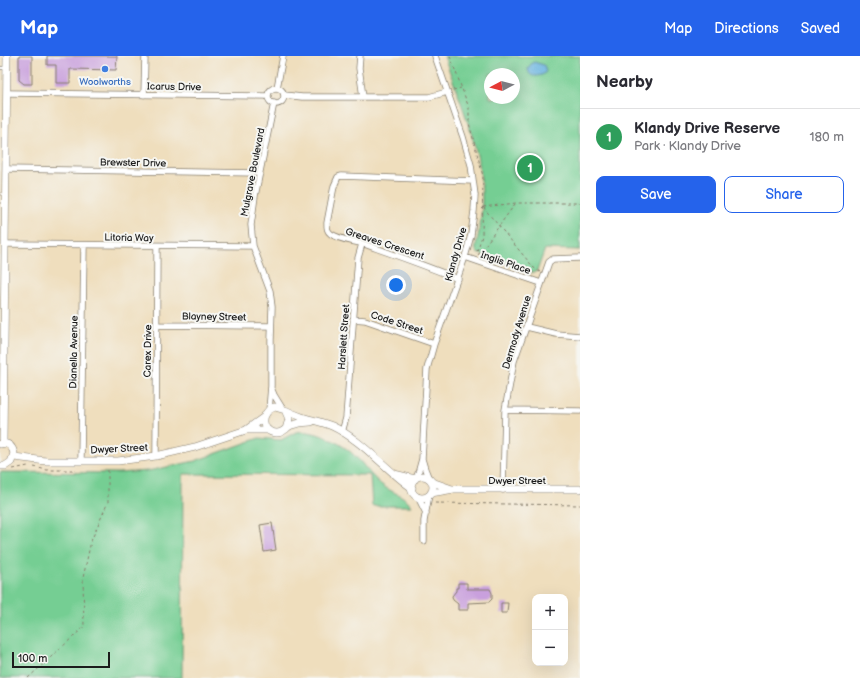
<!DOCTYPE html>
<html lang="en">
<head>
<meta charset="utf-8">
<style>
  body { margin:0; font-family:"Balsamiq Sans",sans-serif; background:#f7f7f7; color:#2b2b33 }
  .controls { position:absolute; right:12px; bottom:12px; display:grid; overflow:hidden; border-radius:8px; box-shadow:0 4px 16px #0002 }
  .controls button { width:36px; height:36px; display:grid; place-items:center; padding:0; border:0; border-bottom:1px solid #e1e1e2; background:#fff; color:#2b2b33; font:20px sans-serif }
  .compass { position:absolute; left:484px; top:12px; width:36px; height:36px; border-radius:50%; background:#fff; box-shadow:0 4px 16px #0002; rotate:263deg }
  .scale { position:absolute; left:12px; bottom:10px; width:98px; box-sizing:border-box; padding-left:4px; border:2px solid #1c1c1c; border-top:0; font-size:11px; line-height:14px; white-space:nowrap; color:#1c1c1c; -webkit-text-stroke:3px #f6f6f2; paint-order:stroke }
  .you { position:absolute; left:396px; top:229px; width:14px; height:14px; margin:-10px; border:3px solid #fff; border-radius:50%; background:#1a73e8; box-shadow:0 0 0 6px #1a73e833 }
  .badge { display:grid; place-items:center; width:26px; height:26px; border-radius:50%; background:#2563eb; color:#fff; font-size:13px; font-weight:700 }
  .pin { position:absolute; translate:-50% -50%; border:2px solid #fff; box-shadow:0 1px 4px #0006 }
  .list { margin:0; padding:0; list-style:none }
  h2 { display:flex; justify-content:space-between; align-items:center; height:52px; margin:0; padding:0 16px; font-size:17px }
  h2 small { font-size:13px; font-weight:400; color:#7c7c81 }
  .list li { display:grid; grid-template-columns:26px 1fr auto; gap:12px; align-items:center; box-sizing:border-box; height:56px; padding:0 16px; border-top:1px solid #e1e1e2 }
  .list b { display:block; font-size:15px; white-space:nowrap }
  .list p { margin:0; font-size:13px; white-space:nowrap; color:#7c7c81 }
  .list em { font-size:13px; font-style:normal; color:#7c7c81 }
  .actions { display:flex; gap:8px; padding:12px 16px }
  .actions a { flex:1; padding:9px 0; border:1px solid #2563eb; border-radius:8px; text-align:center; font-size:14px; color:#2563eb }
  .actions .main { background:#2563eb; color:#fff }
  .map { position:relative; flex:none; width:580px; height:622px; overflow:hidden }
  header { display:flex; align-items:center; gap:24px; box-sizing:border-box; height:56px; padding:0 20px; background:#2563eb; color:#fff }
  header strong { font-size:19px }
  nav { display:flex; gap:22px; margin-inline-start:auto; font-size:14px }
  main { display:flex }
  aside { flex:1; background:#fff }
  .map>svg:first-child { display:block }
</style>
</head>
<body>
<header>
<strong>Map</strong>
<nav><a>Map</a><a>Directions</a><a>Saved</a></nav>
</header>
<main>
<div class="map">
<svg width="580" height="622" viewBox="0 0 580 622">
  <rect width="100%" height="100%" fill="#f6f6f2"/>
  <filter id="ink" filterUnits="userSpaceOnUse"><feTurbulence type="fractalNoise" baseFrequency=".025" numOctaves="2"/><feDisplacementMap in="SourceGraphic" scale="8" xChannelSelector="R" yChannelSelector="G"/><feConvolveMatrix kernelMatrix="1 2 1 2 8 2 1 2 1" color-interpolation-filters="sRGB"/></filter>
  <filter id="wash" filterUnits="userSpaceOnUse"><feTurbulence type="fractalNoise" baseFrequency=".012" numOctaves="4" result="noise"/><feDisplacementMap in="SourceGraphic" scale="16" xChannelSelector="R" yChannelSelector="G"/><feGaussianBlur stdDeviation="0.9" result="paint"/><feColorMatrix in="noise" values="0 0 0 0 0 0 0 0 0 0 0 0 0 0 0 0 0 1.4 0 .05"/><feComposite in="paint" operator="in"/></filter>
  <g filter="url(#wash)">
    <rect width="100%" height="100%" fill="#efdebd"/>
    <path fill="#75ce93" stroke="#487558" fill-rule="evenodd" d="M444 0H580V194L545 193 537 215 533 217 477 197C474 192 477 186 478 180 482 162 483 143 481 125 478 85 457 38 444 0ZM490 18H514V42H490Z
      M296 376C303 375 310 376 317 378 333 383 348 392 359 404 367 413 373 422 382 429 392 437 405 439 412 450H372L370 419 183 418 182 622H0V416L118 417 148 415 195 405 259 382 281 384Z"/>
    <path fill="#66b2df" stroke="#41677e" d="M534 6 544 9 546 15 544 18C537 21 528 22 528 12L532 7Z"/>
    <g id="blocks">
      <path fill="#c9a0dd" d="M19 0H32V28H24L19 24Z
        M47 0H117L116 14 70 13V27H56V9H47Z
        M272 467 276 494 264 496 260 469Z
        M458 527H467V533H490L492 537V543L489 546 468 547V554H458V548L453 544 452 540 456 535V532H458Z
        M501 547H508L507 557H501Z"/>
    </g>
  </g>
  <g filter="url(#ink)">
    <use href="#blocks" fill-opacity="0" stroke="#867d6c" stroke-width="1"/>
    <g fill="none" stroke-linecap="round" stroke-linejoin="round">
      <defs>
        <path id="service" d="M0 12H7"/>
        <path id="minor" d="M360 0 359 12 363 41
          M277 32 283 0
          M268 40a8 8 0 1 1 16 0a8 8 0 1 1-16 0Z
          M7 37 268 40
          M144 39 145 0
          M284 39 302 41H429L447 36
          M6 113 257 117 260 118
          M5 188 253 190
          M465 201 541 227
          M458 223C427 210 395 199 364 188 354 185 340 184 331 178 327 175 327 172 327 167L334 130 338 121 341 120 473 125
          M353 263 365 264 434 288
          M157 269 271 270
          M527 271 556 278 580 280
          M272 334 274 339 282 352
          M269 354 271 330V284L272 251 270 235 253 190 251 169 255 140 274 47
          M505 354 580 355
          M342 376 346 362 358 202 362 188
          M156 400 157 190
          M422 403 425 413 429 423
          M81 404 84 189
          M417 421 422 403 427 313 434 288 465 201 471 179 474 155 475 139 471 109 463 81 435 0
          M503 434 505 354 514 305 549 206 553 203 580 202
          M418 441 426 457
          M424 485V465L429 439"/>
        <path id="tertiary" d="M285 354C291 357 296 359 302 361 312 364 323 366 332 370 362 384 385 413 412 432
          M286 373 289 363 285 354 275 351C260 355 260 376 276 377 283 378 286 371 292 369 298 367 305 366 311 366
          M247 374H268
          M3 387 7 0
          M14 401 46 405H118L156 400 195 391 246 374 264 361
          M0 410H5L11 406 14 397C12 390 8 386 0 388
          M394 418 415 423
          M411 431a11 11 0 1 1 22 0a11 11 0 1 1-22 0Z
          M432 426 452 433
          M431 437 454 433H580"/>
      </defs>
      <use href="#service" stroke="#867d6c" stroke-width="4"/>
      <use href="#minor" stroke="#867d6c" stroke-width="7"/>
      <use href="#tertiary" stroke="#867d6c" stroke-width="8"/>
      <path stroke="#867d6c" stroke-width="1" stroke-dasharray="3 3" stroke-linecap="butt" d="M450 0 469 52V67L483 120 482 180 476 198
        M453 34 461 32
        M483 151 516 147H580
        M483 151 534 212 540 216
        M478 199 515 148
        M34 411 47 414H76
        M13 413 28 410
        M435 447 580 449
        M28 622 84 571 83 522 91 485 108 446V412"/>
      <use href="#service" stroke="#fff" stroke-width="2.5"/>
      <use href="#minor" stroke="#fff" stroke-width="5.5"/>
      <use href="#tertiary" stroke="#fff" stroke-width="7"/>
    </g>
  </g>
  <circle fill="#3f7fe0" stroke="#f6f6f2" stroke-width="1.5" cx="105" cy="13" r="4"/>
  <g text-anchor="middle" stroke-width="4" stroke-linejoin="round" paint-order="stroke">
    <g font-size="10" fill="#366cbe" stroke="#f6f6f2">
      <text x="105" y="29">Woolworths</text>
    </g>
    <g font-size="10" fill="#1c1c1c" stroke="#f6f6f2">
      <text transform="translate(174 30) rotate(1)" y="4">Icarus Drive</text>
      <text transform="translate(133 106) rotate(1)" y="4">Brewster Drive</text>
      <text transform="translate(252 116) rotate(-79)" y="4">Mulgrave Boulevard</text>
      <text transform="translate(129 181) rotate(1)" y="4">Litoria Way</text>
      <text transform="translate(385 187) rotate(18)" y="4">Greaves Crescent</text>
      <text transform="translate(455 198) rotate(-74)" y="4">Klandy Drive</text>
      <text transform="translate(506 206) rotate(19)" y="4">Inglis Place</text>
      <text transform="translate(214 260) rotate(1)" y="4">Blayney Street</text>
      <text transform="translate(397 266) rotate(18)" y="4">Code Street</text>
      <text transform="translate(516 276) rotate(-73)" y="4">Dermody Avenue</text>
      <text transform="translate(343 281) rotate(-86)" y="4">Harslett Street</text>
      <text transform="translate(147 295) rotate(-89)" y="4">Carex Drive</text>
      <text transform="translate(73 296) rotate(-89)" y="4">Dianella Avenue</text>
      <text transform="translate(119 392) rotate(-3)" y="4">Dwyer Street</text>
      <text x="517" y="428">Dwyer Street</text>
    </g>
  </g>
</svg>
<div class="controls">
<button>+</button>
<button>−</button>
</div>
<svg class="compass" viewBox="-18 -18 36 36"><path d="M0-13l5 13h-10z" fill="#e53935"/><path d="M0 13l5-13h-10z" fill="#7c7c81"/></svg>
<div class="scale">100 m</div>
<div class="you"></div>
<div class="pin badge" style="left:530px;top:112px;background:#2e9e5b">1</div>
</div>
<aside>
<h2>Nearby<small></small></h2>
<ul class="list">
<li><span class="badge" style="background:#2e9e5b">1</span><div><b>Klandy Drive Reserve</b><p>Park · Klandy Drive</p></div><em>180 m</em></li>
</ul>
<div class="actions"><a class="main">Save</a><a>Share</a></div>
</aside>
</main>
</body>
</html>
